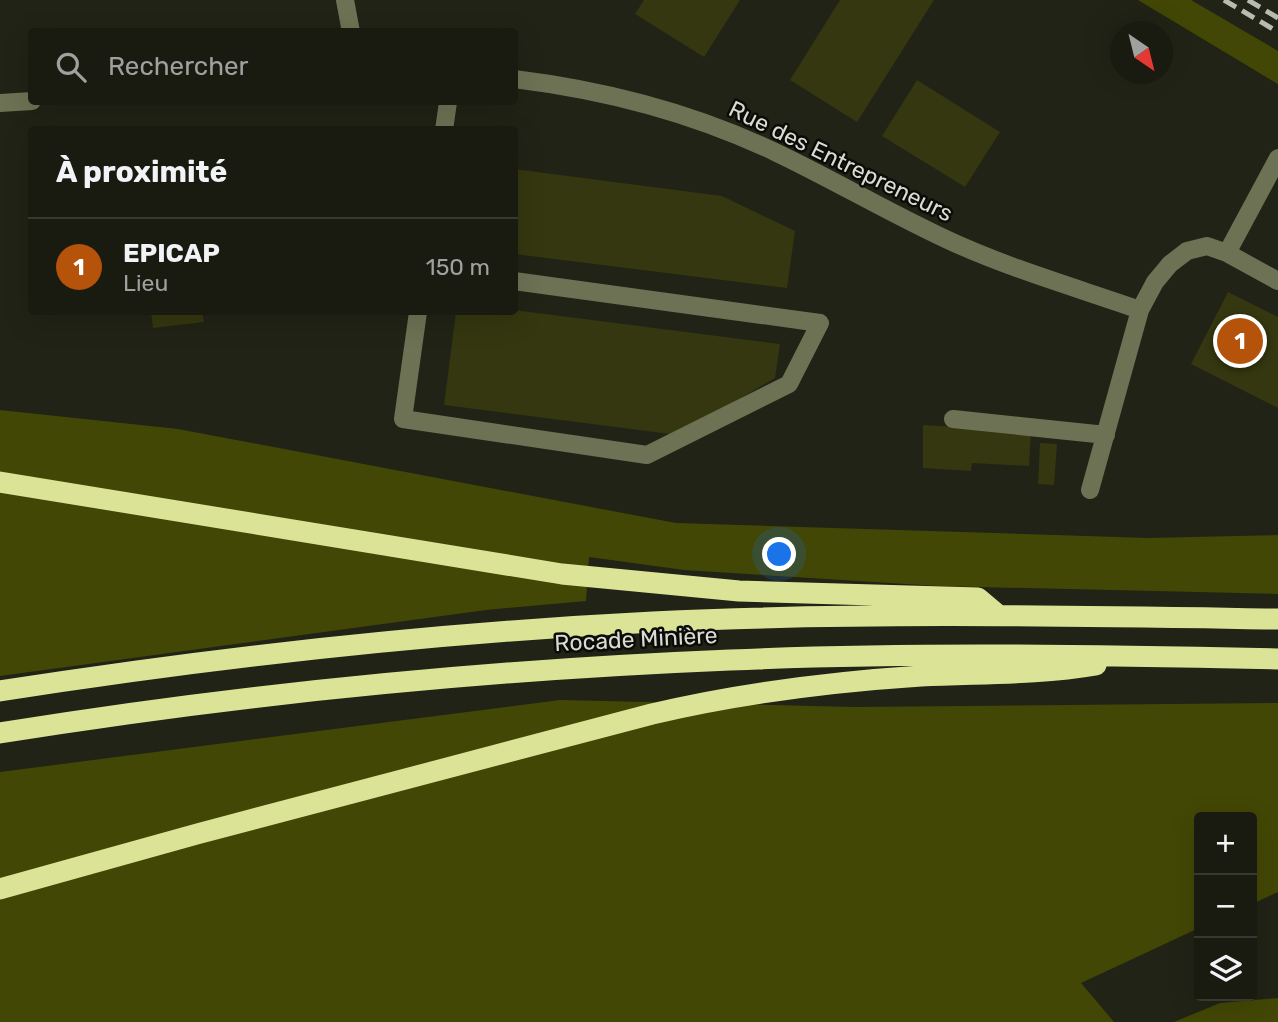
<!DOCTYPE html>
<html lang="fr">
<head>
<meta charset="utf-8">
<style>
  body { margin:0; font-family:Rubik,sans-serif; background:#222319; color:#f1f3f6 }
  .controls { position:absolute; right:21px; bottom:21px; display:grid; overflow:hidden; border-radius:7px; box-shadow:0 7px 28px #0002 }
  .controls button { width:63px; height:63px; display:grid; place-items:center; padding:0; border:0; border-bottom:2px solid #373830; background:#191a10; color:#f1f3f6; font:35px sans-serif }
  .compass { position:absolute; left:1110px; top:21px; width:63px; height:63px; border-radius:50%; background:#191a10; box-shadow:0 7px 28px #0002; rotate:145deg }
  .you { position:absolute; left:780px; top:555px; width:24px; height:24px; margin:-18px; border:5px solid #fff; border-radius:50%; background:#1a73e8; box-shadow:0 0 0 10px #1a73e833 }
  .badge { display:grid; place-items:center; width:46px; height:46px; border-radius:50%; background:#b45309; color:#fff; font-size:23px; font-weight:700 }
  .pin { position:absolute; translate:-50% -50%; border:4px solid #fff; box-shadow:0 2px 7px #0006 }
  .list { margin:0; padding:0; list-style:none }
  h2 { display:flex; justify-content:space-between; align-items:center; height:91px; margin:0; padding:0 28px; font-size:30px }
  h2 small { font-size:23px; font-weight:400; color:#9fa19f }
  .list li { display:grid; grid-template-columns:46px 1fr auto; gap:21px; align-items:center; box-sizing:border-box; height:98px; padding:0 28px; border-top:2px solid #373830 }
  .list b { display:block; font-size:26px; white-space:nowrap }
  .list p { margin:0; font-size:23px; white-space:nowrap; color:#9fa19f }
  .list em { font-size:23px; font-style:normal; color:#9fa19f }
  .icon { flex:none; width:38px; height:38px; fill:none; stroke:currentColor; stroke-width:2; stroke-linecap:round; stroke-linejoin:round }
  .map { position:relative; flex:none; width:1278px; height:1022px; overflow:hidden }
  .search { position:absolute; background:#191a10; box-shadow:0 7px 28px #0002; left:28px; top:28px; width:490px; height:77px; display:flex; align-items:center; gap:18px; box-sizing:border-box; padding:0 24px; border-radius:7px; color:#9fa19f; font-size:26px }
  .panel { position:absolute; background:#191a10; box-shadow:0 7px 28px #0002; left:28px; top:126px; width:490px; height:189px; border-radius:7px }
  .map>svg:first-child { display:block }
</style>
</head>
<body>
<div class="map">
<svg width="1278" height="1022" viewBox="0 0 1278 1022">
  <rect width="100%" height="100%" fill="#212316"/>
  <path fill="#434705" d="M1138 0H1191L1268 45 1278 51V84Z
    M0 410 178 429 676 523 1148 538 1278 535V594L938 586 684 570 589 557 586 601 486 610 0 676Z
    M560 700 854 707 1278 703V892L1252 904V817H1199V928L1081 983 1114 1022H0V772Z
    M1278 998V1022H1174L1220 1003Z"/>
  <path fill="#34370f" d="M644 0H740L704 57 635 14Z
    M840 0H934L857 122 790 80Z
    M917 80 1000 132 965 187 882 136Z
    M514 169 722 196 795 231 787 288 514 254Z
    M1228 292 1278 317V408L1191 364Z
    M514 310 780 344 775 378 678 435 444 405 456 312H514Z
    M151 312H202L204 322 153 328Z
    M923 425 1031 431 1029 466 972 463 971 471 923 468Z
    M1040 443 1057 444 1054 485 1038 484Z"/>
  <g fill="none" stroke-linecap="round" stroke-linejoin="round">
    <path stroke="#6e7254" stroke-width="18" d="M345 0 351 32
      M514 79C604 90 693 113 775 152 834 180 891 214 950 241 1011 269 1077 288 1140 310
      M0 103 32 101
      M444 130 448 102
      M1227 253 1278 158
      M418 312 403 419 647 455 789 384 820 323 514 281
      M953 419 1106 435
      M1090 490 1140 310 1155 282 1170 264 1187 251 1207 246 1227 253 1278 281"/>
    <path stroke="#dbe496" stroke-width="21" d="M0 482 562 574 739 591 978 598 997 614
      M0 691C217 657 434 633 653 622 861 612 1070 616 1278 619
      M0 733C242 694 486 670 730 660 913 652 1096 655 1278 659
      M0 889 197 834 652 714C741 693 830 682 921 676 980 673 1038 675 1096 665"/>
    <path stroke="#b9bab0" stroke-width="5" stroke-dasharray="14 7" stroke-linecap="butt" d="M1224 0 1278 32
      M1248 0 1278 18"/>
  </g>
  <g text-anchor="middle" stroke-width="5" stroke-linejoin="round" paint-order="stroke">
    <g font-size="23" fill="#dadbd2" stroke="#0b0c07">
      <text transform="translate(841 161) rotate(26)" y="8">Rue des Entrepreneurs</text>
      <text transform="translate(636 639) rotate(-3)" y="8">Rocade Minière</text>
    </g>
  </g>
</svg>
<div class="controls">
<button>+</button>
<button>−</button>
<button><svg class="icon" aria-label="layers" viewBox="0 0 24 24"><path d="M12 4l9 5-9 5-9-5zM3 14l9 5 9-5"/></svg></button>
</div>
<svg class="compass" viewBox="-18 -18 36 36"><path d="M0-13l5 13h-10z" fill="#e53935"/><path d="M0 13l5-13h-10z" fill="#9fa19f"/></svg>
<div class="you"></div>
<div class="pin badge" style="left:1240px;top:341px">1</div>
<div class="search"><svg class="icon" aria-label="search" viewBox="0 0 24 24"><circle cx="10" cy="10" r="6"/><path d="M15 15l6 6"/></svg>Rechercher</div>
<section class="panel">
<h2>À proximité<small></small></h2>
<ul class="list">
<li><span class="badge">1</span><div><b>EPICAP</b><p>Lieu</p></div><em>150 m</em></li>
</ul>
</section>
</div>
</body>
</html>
